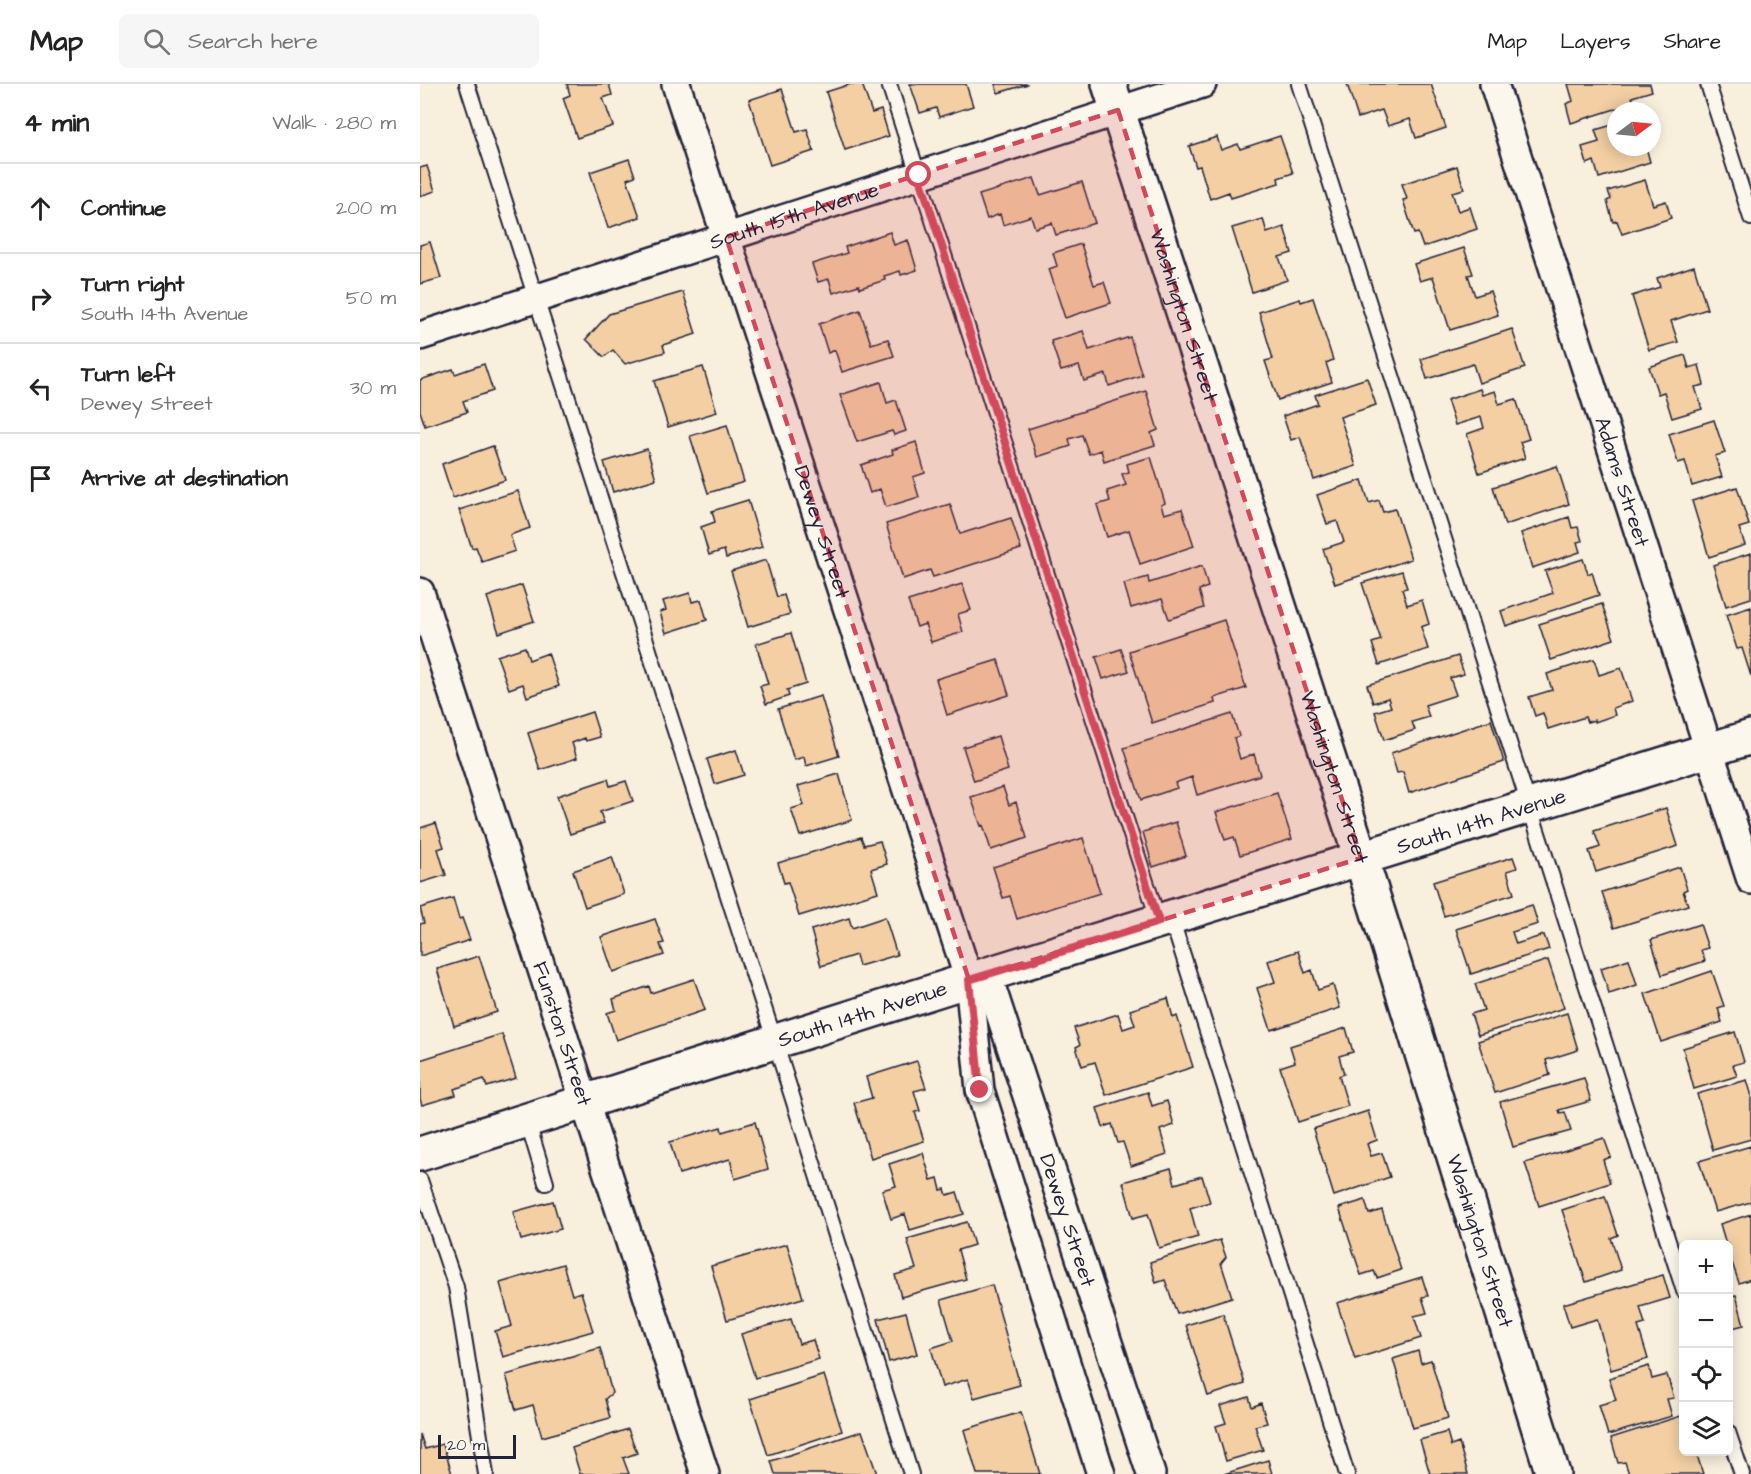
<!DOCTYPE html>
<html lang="en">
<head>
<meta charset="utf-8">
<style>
  body { margin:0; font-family:"Architects Daughter",sans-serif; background:#f6f6f6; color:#222 }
  .controls { position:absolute; right:18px; bottom:18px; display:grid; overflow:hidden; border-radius:9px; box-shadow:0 3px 15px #0003 }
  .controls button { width:54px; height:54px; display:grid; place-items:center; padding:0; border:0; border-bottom:2px solid #e0e0e0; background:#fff; color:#222; font:30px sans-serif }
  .compass { position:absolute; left:1187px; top:18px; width:54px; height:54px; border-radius:50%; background:#fff; box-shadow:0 3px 15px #0003; rotate:74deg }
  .scale { position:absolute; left:18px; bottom:15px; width:78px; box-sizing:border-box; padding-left:6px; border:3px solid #22223b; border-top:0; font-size:16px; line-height:21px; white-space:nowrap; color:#22223b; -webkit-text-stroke:4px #fbf7ec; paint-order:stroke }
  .stop { position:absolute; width:18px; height:18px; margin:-14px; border:4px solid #d1495b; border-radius:50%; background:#fff }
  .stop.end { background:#d1495b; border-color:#fff; box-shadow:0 2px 6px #0008 }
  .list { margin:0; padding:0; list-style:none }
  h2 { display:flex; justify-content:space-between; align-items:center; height:78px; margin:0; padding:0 24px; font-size:26px }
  h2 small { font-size:20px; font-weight:400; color:#767676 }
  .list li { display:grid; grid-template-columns:39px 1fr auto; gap:18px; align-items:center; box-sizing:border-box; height:90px; padding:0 24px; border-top:2px solid #e0e0e0 }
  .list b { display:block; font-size:22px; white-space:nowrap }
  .list p { margin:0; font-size:20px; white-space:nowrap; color:#767676 }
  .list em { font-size:20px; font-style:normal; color:#767676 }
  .icon { flex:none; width:33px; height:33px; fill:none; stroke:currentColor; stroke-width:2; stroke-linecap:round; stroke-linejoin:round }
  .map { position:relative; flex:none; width:1331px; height:1390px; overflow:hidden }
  header { display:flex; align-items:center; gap:36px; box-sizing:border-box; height:84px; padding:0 30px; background:#fff; border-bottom:2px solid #e0e0e0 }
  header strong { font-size:28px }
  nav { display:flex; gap:33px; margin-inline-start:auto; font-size:21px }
  .search { width:420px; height:54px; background:#f6f6f6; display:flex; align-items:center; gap:15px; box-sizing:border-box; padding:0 21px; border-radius:9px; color:#767676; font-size:22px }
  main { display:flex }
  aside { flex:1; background:#fff }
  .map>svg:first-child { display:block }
</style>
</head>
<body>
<header>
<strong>Map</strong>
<div class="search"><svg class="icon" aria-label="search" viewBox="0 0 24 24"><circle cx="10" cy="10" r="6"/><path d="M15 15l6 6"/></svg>Search here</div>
<nav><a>Map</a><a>Layers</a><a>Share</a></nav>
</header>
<main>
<aside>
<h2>4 min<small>Walk · 280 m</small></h2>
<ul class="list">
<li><svg class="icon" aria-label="ahead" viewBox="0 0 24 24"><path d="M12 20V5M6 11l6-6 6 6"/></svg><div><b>Continue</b></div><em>200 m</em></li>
<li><svg class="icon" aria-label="right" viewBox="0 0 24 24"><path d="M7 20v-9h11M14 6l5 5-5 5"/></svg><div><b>Turn right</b><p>South 14th Avenue</p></div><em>50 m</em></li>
<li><svg class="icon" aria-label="left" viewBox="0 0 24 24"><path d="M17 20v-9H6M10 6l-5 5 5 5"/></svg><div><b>Turn left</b><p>Dewey Street</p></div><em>30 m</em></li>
<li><svg class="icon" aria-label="arrive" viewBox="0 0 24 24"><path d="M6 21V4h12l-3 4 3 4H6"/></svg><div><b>Arrive at destination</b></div></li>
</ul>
</aside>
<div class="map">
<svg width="1331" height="1390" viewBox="0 0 1331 1390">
  <rect width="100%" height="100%" fill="#f9efdd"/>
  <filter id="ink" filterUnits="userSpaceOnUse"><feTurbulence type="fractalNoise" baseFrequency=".0167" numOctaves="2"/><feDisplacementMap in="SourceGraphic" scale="12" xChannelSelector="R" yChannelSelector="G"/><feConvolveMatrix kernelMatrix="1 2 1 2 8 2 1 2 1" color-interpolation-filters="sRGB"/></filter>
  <g filter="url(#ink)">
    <path fill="#f3cfa3" stroke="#22223b" stroke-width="1.5" d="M147 0H189L192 11 183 14 193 42 157 54 143 14 150 11Z
      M431 0H442L452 29 461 26 469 52 425 66 406 8Z
      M490 0H546L553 22 519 33 516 24 500 29Z
      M575 0H608L578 9Z
      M927 0H1011L1026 44 996 54 990 35 968 42 962 26 938 34Z
      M1148 0H1230L1232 7 1212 13 1214 19 1151 39 1146 20 1153 17Z
      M362 5 376 48 387 45 394 67 350 81 329 16Z
      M1196 40V63H1226L1230 78 1179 94 1174 77 1167 80 1162 63 1179 58 1175 46Z
      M860 52 873 89 858 94 859 99 811 114 809 108 790 115 780 82 776 83 769 62 797 53 801 66 818 60 820 65Z
      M209 75 215 92 207 95 220 133 188 144 170 88Z
      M7 82 15 107 0 112V84Z
      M1037 82 1044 105 1032 108 1038 127 1050 123 1057 145 1003 163 998 149 994 150 983 116 987 115 982 100Z
      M614 94 620 111 662 98 675 139 636 151 632 139 615 144 611 132 583 141 580 130 567 135 559 111Z
      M1225 96 1233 121 1246 117 1251 134 1202 150 1197 137 1193 138 1187 117 1191 115 1188 107Z
      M843 135 847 149 864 143 872 169 859 173 867 196 832 208 812 144Z
      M470 148 474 161 488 156 497 186 481 191 480 187 464 192 465 196 440 204 439 201 413 209 409 195 398 198 392 180 427 169 425 163Z
      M10 158 21 194 0 200V161Z
      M661 160 674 201 684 198 691 219 645 234 629 185 637 182 633 169Z
      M1044 164 1053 190 1048 191 1055 212 1070 207 1078 231 1030 246 1013 193 1000 197 994 180Z
      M1274 182 1287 225 1251 237 1258 258 1229 266 1212 212 1240 203 1237 194Z
      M263 208 276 250 243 261 245 268 205 280 193 266 184 273 166 255 189 230Z
      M893 214 913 276 906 279 912 298 858 316 845 277 853 275 839 228 880 215 881 218Z
      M440 226 451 260 468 255 474 272 422 288 415 266 408 269 399 240Z
      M1092 245 1105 284 1059 299 1053 280 1007 295 1001 275Z
      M663 247 669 266 710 253 722 291 689 302 686 290 664 297 659 282 641 287 631 257Z
      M1265 271 1269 284 1279 281 1284 301 1275 303 1282 325 1252 334 1244 308 1238 310 1229 283Z
      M64 280 73 307 43 317 47 328 5 342 0 327V296L33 285 35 290Z
      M283 283 297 328 248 343 234 297Z
      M947 294 956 321 920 333 936 382 894 396 880 353 871 356 863 332 898 320 895 311Z
      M461 298 467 319 476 316 486 347 474 351 472 347 437 358 420 311Z
      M1060 305 1062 311 1075 307 1079 320 1096 315 1109 355 1100 358 1105 374 1059 389 1047 350 1064 344 1061 333 1035 341 1027 316Z
      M726 307 738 346 731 349 735 361 684 377 681 366 669 370 662 351 649 355 651 362 617 373 608 345Z
      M1294 336 1305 369 1295 372 1302 393 1272 402 1265 377 1258 379 1249 350Z
      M307 341 324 398 288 409 270 352Z
      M496 358 505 389 493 393 499 413 466 423 460 405 450 409 441 381 473 370 472 366Z
      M73 362 85 396 33 414 22 380Z
      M227 365 236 395 193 408 184 378Z
      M731 373 745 419 741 421 744 430 762 425 774 462 720 480 709 446 687 453 677 421 690 417 687 407 706 401 702 390 709 388 707 380Z
      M1137 382 1149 420 1085 441 1073 403Z
      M942 396 949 419 959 416 963 428 975 425 991 475 915 500 903 465 924 458 917 437 907 440 897 411Z
      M1317 403 1329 441 1319 444 1325 461 1289 473 1272 417Z
      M98 407 110 444 90 451 95 467 62 478 56 463 52 464 39 426Z
      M328 416 342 463 306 474 304 466 289 471 281 443 295 438 292 427Z
      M530 420 540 450 591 434 601 465 513 493 510 486 483 495 466 440Z
      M1149 433 1152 444 1158 443 1162 457 1157 458 1160 468 1112 484 1101 449Z
      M1331 469V514L1306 522 1293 481Z
      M1163 475 1168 490 1172 488 1179 511 1086 542 1081 527 1133 509 1125 487Z
      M346 476 357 513 364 511 370 530 328 543 311 487Z
      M782 482 788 503 779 506 784 524 749 535 742 515 711 524 704 500 728 493 729 499Z
      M982 487 987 504 982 505 987 521 1002 516 1009 540 1001 543 1008 565 959 581 952 559 961 556 942 499Z
      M542 500 551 526 538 530 543 548 511 558 505 540 497 543 488 517Z
      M102 501 114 537 79 549 67 513Z
      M270 509 272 518 281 516 287 536 246 549 240 528 246 526 243 517Z
      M1182 520 1194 555 1131 576 1119 540Z
      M1331 523V592L1322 564 1317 565 1306 531Z
      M804 536 826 604 794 614 795 619 732 639 709 567Z
      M371 549 386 600 367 606 369 612 346 620 340 602 348 600 336 560Z
      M105 563 109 576 128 569 139 602 107 613 103 600 89 605 77 572Z
      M701 565 709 587 683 595 676 573Z
      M1038 572 1044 590 1030 594 1036 611 1005 621 1009 633 992 638 995 646 964 656 955 628 971 623 968 614 953 619 947 601Z
      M1174 575 1179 591 1201 584 1212 617 1193 624 1195 631 1175 638V636L1167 638 1165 633 1128 645 1123 629 1115 632 1109 613 1132 606 1127 590Z
      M578 576 589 611 527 631 516 595Z
      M401 612 419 672 386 682 384 673 374 676 358 625Z
      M172 628 180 653 166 657 165 654 152 659 157 674 120 686 108 649Z
      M812 630 819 652 814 654 820 675 834 670 840 691 777 711 772 693 755 699 757 704 721 716 704 664Z
      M1071 636 1084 678 989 709 983 688 977 689 971 669Z
      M578 652 588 686 554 697 543 663Z
      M316 666 324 691 295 700 287 675Z
      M419 690 432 736 380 752 371 725 384 721 378 702Z
      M188 695 190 702 206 697 213 717 180 728 184 739 150 750 137 712Z
      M583 703 589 721 596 718 607 754 571 766 563 741 561 742 551 713Z
      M857 709 872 755 820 771 814 753 805 756 796 728Z
      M1246 724 1258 762 1176 788 1169 767 1180 763 1174 747Z
      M756 738 766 772 733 783 723 748Z
      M16 739 24 763 18 765 26 791 0 799V744Z
      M441 753 444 761 460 757 467 780 451 785 458 808 379 832 368 798 364 799 358 779Z
      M663 754 680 809 597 835 590 812 583 814 573 783Z
      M192 773 204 810 165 823 153 787Z
      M1093 773 1097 784 1087 787 1094 810 1024 832 1013 798Z
      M1260 783 1267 805 1263 807 1268 821 1194 844 1182 808Z
      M33 814 39 835 42 834 50 856 0 872V840L4 839 0 824Z
      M1112 821 1118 840 1092 848 1096 860 1124 851 1129 865 1051 890 1036 845Z
      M465 833 477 871 439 882 436 871 401 882 391 846 429 834 432 844Z
      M235 835 244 859 240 860 244 871 193 888 181 853Z
      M1280 840 1288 864 1281 866 1285 877 1242 891 1231 856Z
      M878 867 885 889 892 886 898 906 913 901 920 924 851 946 837 904 855 898 848 877Z
      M59 872 77 928 34 942 17 885Z
      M1209 875 1217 901 1189 910 1181 884Z
      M1128 876 1144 924 1058 951 1051 930 1064 926 1055 900Z
      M1292 887 1304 922 1298 924 1302 938 1241 958 1225 910Z
      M274 895 285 926 196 956 187 929 196 926 193 915 229 902 231 909Z
      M748 914 753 934 757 932 773 983 686 1011 675 978 662 982 656 963 660 961 654 944 698 930 703 945 715 941 710 926Z
      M1147 929 1158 966 1126 976 1130 991 1075 1009 1058 957Z
      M926 944 933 968 919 972 924 990 919 992 928 1022 878 1038 860 983 875 978 870 962Z
      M1315 948 1324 978 1313 981 1317 992 1274 1005 1263 964Z
      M82 950 96 994 67 1003 64 995 34 1005 36 1011 2 1021 0 1015V976Z
      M497 977 506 1004 494 1007 500 1027 495 1028 504 1057 451 1074 434 1019 452 1014 446 993Z
      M1164 994 1171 1017 1139 1026 1140 1029 1145 1028 1151 1047 1093 1063 1080 1018Z
      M1327 996 1331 1009V1055L1293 1066 1277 1010Z
      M728 1008 732 1022 747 1017 754 1041 740 1046 747 1070 711 1082 703 1058 698 1059 692 1040 683 1043 677 1024Z
      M948 1027 957 1056 947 1060 951 1072 962 1069 970 1093 914 1112 893 1045Z
      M335 1038 348 1085 315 1095 310 1075 259 1090 250 1058 301 1043 302 1048Z
      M1184 1054 1191 1073 1183 1076 1190 1099 1119 1122 1105 1079Z
      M1331 1062V1118L1295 1128 1279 1077Z
      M503 1069 511 1096 518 1094 521 1106 525 1105 527 1111 537 1108 544 1130 490 1146 485 1130 471 1135 462 1106 476 1102 469 1080Z
      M751 1084 755 1100 782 1092 790 1118 770 1124 778 1153 739 1164 728 1130 713 1134 703 1098Z
      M1185 1112 1198 1151 1191 1154 1201 1186 1166 1198 1142 1126Z
      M945 1116 949 1130 962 1126 981 1186 957 1194 954 1187 941 1191 919 1124Z
      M133 1117 141 1145 101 1156 93 1128Z
      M1331 1130V1195L1319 1199 1308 1167V1160H1306L1300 1140Z
      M547 1138 554 1161 538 1166 546 1195 481 1213 475 1191 496 1185 487 1155Z
      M800 1156 806 1173 801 1179 812 1213 757 1230 745 1196 736 1199 730 1178Z
      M367 1160 383 1214 307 1236 291 1182Z
      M143 1180 152 1211 161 1208 173 1247 83 1273 75 1247 92 1242 80 1199Z
      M1243 1191 1250 1214 1220 1223 1225 1240 1218 1242 1228 1275 1191 1286 1177 1235 1150 1243 1143 1220Z
      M1002 1193 1008 1212 1002 1213 1007 1229 994 1232 1001 1254 935 1275 917 1219Z
      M572 1201 600 1301 554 1314 548 1295 522 1303 511 1264 533 1257 521 1216Z
      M1316 1211 1324 1241 1308 1245V1213Z
      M486 1228 497 1270 469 1278 458 1235Z
      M803 1230 825 1300 788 1312 766 1241Z
      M371 1235 379 1260 393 1256 399 1275 335 1294 321 1250Z
      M180 1264 192 1309 185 1315 190 1334 122 1353 113 1321 96 1326 86 1291Z
      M998 1267 1001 1279 1011 1276 1028 1334 993 1344 973 1275Z
      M1229 1282 1232 1295 1247 1291 1254 1314 1247 1315 1252 1332 1188 1351 1179 1321 1196 1316 1189 1294Z
      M404 1291 422 1347 348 1371 330 1315Z
      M829 1313 832 1323 841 1319 847 1339 835 1342 843 1366 806 1377 796 1342 806 1339 800 1322Z
      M601 1328 620 1390H557L544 1346Z
      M1264 1331V1368H1276L1283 1390H1209L1205 1378 1198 1379 1191 1354Z
      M208 1345 217 1369 203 1374 209 1390H160L152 1364Z
      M442 1347 457 1390H355L351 1377Z
      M1027 1348 1031 1362 1039 1359 1048 1390H1010L1000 1356Z
      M0 1350 5 1365 23 1360 32 1390H0Z
      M848 1376 852 1390H804Z"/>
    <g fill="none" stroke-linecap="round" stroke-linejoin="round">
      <defs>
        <path id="lane" d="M47 0 355 958 491 1390
          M469 0 739 838 756 849 927 1390
          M879 0 1264 1207
          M1288 0 1331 134
          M107 1036 126 1099
          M0 1096 36 1203 66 1390
          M1308 1348 1322 1390"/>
        <g id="street">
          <path id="s1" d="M256 0 549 896 560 1006 681 1390"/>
          <path id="s2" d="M1074 0 1331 796"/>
          <path id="s3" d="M0 252 782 0"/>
          <path id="s4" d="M0 508 285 1390"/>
          <path id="s5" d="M549 896 573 908 731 1390"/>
        </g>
        <g id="secondary">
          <path id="s6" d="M689 0 941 774 1133 1390"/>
          <path id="s7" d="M0 1070 549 896 1331 653"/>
        </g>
      </defs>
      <use href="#lane" stroke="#22223b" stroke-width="18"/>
      <use href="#street" stroke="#22223b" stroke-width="32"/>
      <use href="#secondary" stroke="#22223b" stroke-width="38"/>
      <use href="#lane" stroke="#fbf7ec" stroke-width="14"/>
      <use href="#street" stroke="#fbf7ec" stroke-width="27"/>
      <use href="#secondary" stroke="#fbf7ec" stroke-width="33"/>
    </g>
  </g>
  <g fill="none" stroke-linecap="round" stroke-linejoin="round" filter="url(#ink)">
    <path stroke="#d1495b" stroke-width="8" d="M499 91 739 838 549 896 560 1006"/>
  </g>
  <path fill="#d1495b" fill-opacity="0.2" stroke="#d1495b" stroke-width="4.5" stroke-dasharray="12 8" stroke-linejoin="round" d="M698 26 941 774 549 896 306 153Z"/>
  <g text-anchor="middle" stroke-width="6" stroke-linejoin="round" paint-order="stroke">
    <g font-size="21" fill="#22223b" stroke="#fbf7ec">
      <text dy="7" stroke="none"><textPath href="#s3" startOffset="393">South 15th Avenue</textPath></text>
      <text dy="7" stroke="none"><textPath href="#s6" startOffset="243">Washington Street</textPath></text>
      <text dy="7" stroke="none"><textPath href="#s2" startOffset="418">Adams Street</textPath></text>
      <text dy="7" stroke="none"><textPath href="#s1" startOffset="471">Dewey Street</textPath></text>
      <text dy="7" stroke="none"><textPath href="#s6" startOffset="729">Washington Street</textPath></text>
      <text dy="7" stroke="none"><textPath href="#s7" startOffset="1112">South 14th Avenue</textPath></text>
      <text dy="7" stroke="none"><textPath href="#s7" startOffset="464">South 14th Avenue</textPath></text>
      <text dy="7" stroke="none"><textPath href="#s4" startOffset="464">Funston Street</textPath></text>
      <text dy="7" stroke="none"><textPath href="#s5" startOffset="267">Dewey Street</textPath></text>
      <text dy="7" stroke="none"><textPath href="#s6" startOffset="1215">Washington Street</textPath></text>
    </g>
  </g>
</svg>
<div class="controls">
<button>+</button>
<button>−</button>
<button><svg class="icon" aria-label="locate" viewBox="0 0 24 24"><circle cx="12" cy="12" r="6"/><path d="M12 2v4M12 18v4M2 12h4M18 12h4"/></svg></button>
<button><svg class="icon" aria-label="layers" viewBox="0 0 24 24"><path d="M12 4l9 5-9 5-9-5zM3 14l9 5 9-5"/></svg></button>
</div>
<svg class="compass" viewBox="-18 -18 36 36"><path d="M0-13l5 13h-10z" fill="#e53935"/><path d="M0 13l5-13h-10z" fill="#767676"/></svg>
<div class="scale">20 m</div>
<div class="stop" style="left:499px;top:91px"></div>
<div class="stop end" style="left:560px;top:1006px"></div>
</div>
</main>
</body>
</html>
